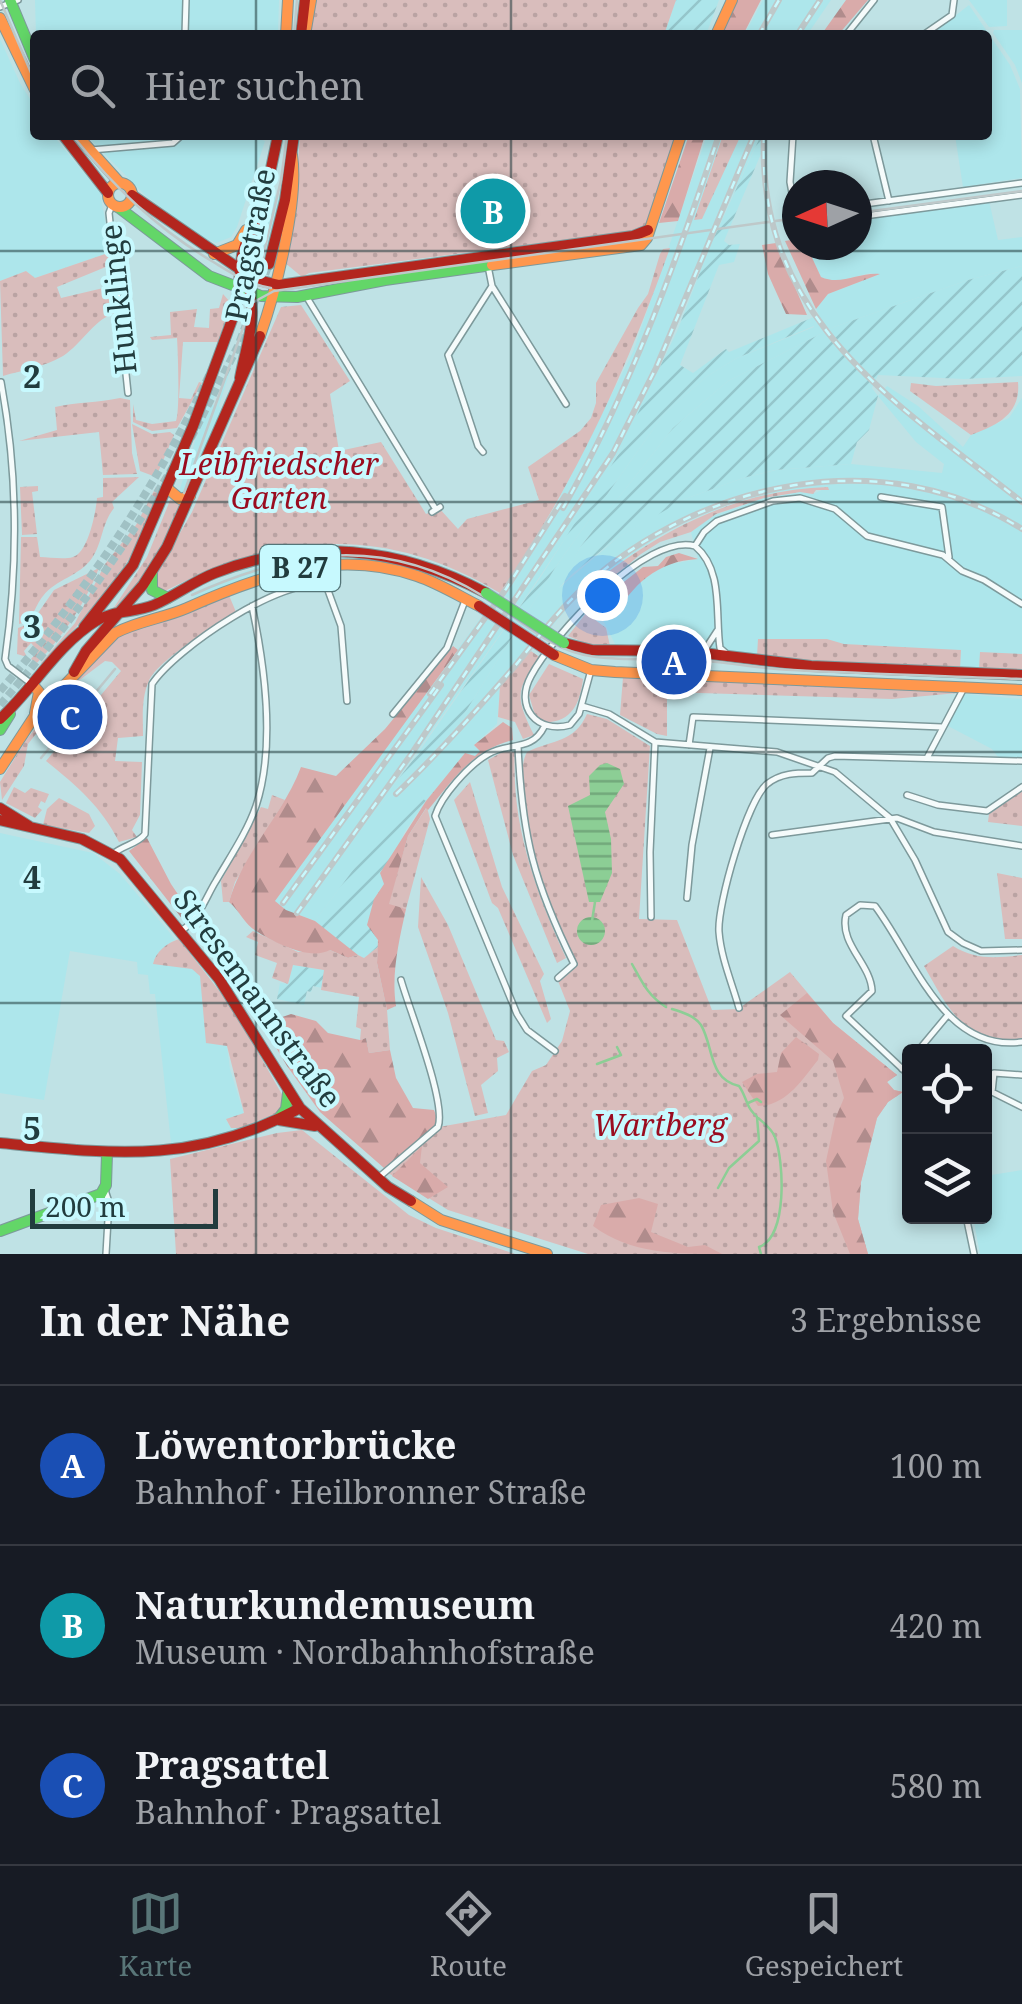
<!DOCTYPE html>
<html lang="de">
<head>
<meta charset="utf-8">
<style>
  body { margin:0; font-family:"Noto Serif",serif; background:#20242c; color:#f1f3f6 }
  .controls { position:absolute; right:30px; bottom:30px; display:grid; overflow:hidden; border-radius:10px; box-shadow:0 5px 15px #0003 }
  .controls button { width:90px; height:90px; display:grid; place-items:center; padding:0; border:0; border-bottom:2px solid #363941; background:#171b24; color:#f1f3f6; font:50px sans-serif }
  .compass { position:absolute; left:782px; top:170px; width:90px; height:90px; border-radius:50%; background:#171b24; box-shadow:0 5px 15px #0003; rotate:267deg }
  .scale { position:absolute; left:30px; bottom:25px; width:188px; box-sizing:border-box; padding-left:10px; border:5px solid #223c3e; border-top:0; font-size:28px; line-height:35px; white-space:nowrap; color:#223c3e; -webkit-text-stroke:8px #c7f9fe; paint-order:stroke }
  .you { position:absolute; left:602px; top:595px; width:35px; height:35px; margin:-25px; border:8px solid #fff; border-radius:50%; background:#1a73e8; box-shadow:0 0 0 15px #1a73e833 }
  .badge { display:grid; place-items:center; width:65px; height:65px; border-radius:50%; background:#597678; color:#fff; font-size:32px; font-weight:700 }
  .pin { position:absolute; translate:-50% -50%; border:5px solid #fff; box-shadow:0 2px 10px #0006 }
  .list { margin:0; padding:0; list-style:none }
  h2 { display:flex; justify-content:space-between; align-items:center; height:130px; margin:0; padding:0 40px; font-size:42px }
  h2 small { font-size:32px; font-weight:400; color:#9ea1a6 }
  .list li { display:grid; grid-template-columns:65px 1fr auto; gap:30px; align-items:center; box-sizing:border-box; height:160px; padding:0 40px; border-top:2px solid #363941 }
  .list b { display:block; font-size:38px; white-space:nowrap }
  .list p { margin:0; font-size:32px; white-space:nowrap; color:#9ea1a6 }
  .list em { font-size:32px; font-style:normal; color:#9ea1a6 }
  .icon { flex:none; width:55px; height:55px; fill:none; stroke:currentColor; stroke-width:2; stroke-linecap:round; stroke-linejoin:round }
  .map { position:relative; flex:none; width:1022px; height:1254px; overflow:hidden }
  .search { position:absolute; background:#171b24; box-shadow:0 5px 15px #0003; left:30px; right:30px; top:30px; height:110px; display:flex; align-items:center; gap:25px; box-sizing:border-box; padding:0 35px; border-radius:10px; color:#9ea1a6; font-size:38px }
  .sheet { height:610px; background:#171b24 }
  nav { display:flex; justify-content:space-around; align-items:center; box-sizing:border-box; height:140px; border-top:2px solid #363941; background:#171b24; font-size:28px; color:#9ea1a6 }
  nav a { display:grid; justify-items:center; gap:5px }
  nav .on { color:#597678 }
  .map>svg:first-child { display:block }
</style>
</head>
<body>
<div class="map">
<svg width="1022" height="1254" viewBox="0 0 1022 1254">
  <defs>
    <pattern id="industrial-furrows" width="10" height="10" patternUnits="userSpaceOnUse" patternTransform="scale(2.5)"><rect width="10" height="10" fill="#ade6eb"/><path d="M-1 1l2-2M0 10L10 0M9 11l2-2" fill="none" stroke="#95c6cb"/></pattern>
    <pattern id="green-dots" width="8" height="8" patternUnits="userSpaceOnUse" patternTransform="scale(2.5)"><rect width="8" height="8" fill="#d9bdbc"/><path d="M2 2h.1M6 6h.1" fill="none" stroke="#baa3a3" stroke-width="1.8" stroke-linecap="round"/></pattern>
    <pattern id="forest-firs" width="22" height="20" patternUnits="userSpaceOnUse" patternTransform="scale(2.5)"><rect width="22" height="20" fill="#d9abaa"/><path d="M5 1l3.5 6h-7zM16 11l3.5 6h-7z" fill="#b08c8c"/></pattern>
    <pattern id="water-rules" width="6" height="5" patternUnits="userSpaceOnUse" patternTransform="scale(2.5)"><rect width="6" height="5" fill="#8cce95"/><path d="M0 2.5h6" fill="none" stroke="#72a87b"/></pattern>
  </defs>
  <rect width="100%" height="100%" fill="#bfe2e5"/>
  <path fill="#ade6eb" d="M35 0H279L278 35H36Z
    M763 0H831L807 35H744Z
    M969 0H1007V26L989 27Z
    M969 5 1010 65 1020 89 1022 178 963 187 955 135H987V35H931Z
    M994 30H1022V83L1015 65 993 33Z
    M0 39 20 83 35 107V135H53L100 193 111 252 35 278 26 271 0 281Z
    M86 135H249L265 141 237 227 231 237 216 243 196 234 145 195Z
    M707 135H761L725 211 640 414 599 488 520 606 500 593 554 509 633 352Z
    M271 194 280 198 265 262 256 260Z
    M989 201 998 240 1022 237V266L968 280 834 327 728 381 673 428 581 546 559 588 617 538 657 514 685 499 743 478 776 470 851 464 942 473 944 464 916 442 878 396 887 386 918 406 963 447 971 435 1009 418 1022 398V671L808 662 678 647 616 646 602 618 613 619 626 596 641 580 666 565 698 559 691 532 710 517 764 498 800 492 813 494 828 487 778 492 732 503 680 524 639 549 580 594 500 686 497 724 474 745 480 751 475 756 465 753 426 801 412 792 315 921 286 910 274 901 482 616 503 630 376 810 453 732 555 568 664 414 706 377 737 358 814 327 809 319 819 315 816 309 828 294 878 275 870 273 833 282 821 277 806 245H857V219Z
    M239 342 219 406 222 409 186 493 179 492 207 403 214 389 217 391 211 404 215 406Z
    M356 551 416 564V572L370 561H316L268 571 195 599 191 593 270 562 302 555Z
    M965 694 1022 699V757H998L992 749 948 726Z
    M0 833 93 853 120 874 170 933 175 940 170 942 200 976 227 1046 230 1069 244 1114 226 1120 231 1128H241L198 1141 171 1143 155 994H150L148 975 138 974 137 962 70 951 44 1100 0 1093Z
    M1022 1170V1254H980L973 1217 984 1216 985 1176Z"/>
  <path fill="url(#industrial-furrows)" d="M676 0H719L706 35H664Z
    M761 135H769L724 241 729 245 740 244 734 262 719 265 680 365 693 373 726 349 729 352 809 319 814 326 737 358 706 377 664 414 555 568 453 732 370 816 416 756 540 578 618 455 678 329 710 246Z
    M1022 266V376L964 379 878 375 872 388 878 396 869 430 857 442 851 464 775 470 743 478 685 499 617 538 572 574 555 592 581 546 673 428 728 381 834 327 968 280Z
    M412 791 426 801 404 833 384 884 374 899 378 947 364 958 346 949 315 921Z
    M293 965 325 970 322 988 313 986 311 992 307 991 304 1005 277 999 280 983 288 984Z"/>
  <path fill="url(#green-dots)" d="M315 0H676L664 35H310Z
    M300 135H681L649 229 309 273 302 277 284 262 294 217Z
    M723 135H741L702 219 694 220Z
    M670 248C625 374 576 481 500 593 385 524 281 532 165 591L154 587 155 577 192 512 281 307 301 305 350 381 330 394 339 451 381 442 426 514 439 508 458 529 467 519 539 500 528 467 580 431 591 418 596 403V383L638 308 648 294 660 254 663 249Z
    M111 252 113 264 57 287 61 298 116 285 118 312C94 318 83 343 63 356 44 367 23 370 3 376L0 281 26 271 35 278Z
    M223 294 231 303 218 342H183L179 398 191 399 199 382 202 383 177 428 152 431 133 422V404L136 420 152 424 176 421C180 411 178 353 177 338L152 340 150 337 171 335 170 312 197 309 194 327 209 328 210 309 219 308Z
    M1018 382C1021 414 998 425 971 435L910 391 911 383 936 386Z
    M120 398 130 400 132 453 137 474 103 475 99 432 19 441 57 430 55 407C75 402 98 403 120 398Z
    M132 424 152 434 170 432 174 435 156 477 140 471Z
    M139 477 112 502 114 508C101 525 103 542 92 558 80 576 56 579 43 596 34 607 34 620 19 624L21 537H37L40 557C49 557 64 560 73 557 88 553 96 512 97 498L103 497V478Z
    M38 486V491L32 492 37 534 22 535 20 487Z
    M156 487 162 491 142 538 112 586 43 665 41 663 75 623 105 564 136 525Z
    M828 487 829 490H816L813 494 800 492 764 498 716 514 691 532 660 542 641 554 586 600 580 594C653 534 732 490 828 487Z
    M171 498 183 503C172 531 141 598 113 609L147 557Z
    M99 568C85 604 64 635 37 663L31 659 38 651 31 643 24 651 27 657 17 654 18 628 31 623 54 590Z
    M228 593 236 612C216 625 157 661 149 681 141 698 143 718 143 736L118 738 115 761 142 762 140 815 132 830 137 837 119 842C101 806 77 786 46 761L121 671 112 662 105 661 69 688 110 642 123 633 168 620Z
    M586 613 606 628 610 646H593L568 636Z
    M758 639H827L844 644 961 650 960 669 808 662 757 656Z
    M531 651 541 658C514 689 516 699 534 735L523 739 515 722 498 717 500 686Z
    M980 652 1022 654V671L979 669Z
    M549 664 583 679C580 704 571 724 542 722L534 712 529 695Z
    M623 677 959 689 958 693 892 699 667 692V736L657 734 620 715Z
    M64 694 66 696 28 744 24 766 2 800 0 782 26 740Z
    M587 714 607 719 650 746 639 919 677 920 712 1010 738 1009 790 972 833 1023 897 1075 887 1082 894 1090 903 1092 888 1102 877 1118 861 1182 858 1219 868 1254H588L448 1210 385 1171 400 1155 439 1127 506 1115 532 1071 546 1065 562 1041 570 1011 558 981 577 966C552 911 530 859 524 797 523 782 520 765 527 752 554 739 574 743 587 714Z
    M504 751 515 752C511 825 536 892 566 958L557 963 513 855 488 760Z
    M470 782 502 887 544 974 540 981 551 1019 547 1023 498 908 492 903 454 800Z
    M14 787 25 793 31 788 49 794 45 803 41 801 38 807 42 810 35 818 6 803Z
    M1022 791V826L988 822 989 814Z
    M272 795 285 800 235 882 229 902H223L221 881 261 807 268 809Z
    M59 798 89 814 95 826 89 833 43 825 47 809Z
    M427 807 430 819 406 909 388 905 408 836Z
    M997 873 1022 878V939H1005Z
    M421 877 448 925 496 1040 504 1041 509 1052 497 1058 498 1071 481 1085 488 1113 475 1116 448 1013 418 927Z
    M253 931 298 952 330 950 348 958 358 955 364 958 378 947 377 963 387 1010 390 1050 369 1053 366 1038 360 1040 361 1029 356 1027 359 997 321 990 324 970 293 965 288 984 272 978 277 963 255 955 258 942 246 937Z
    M179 939 234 1010 284 1098 282 1111 241 1128H231L226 1119 244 1113 227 1046 206 1043 200 976 192 969 153 964C156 951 167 943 179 939Z
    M953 946C975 960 996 958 1022 955V1040C962 1041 951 1013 924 966Z
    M302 1130 409 1215 436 1228 515 1254H176L170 1159 277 1133Z"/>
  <path fill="url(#forest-firs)" d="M737 0H761L743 35H719Z
    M846 0H868L838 35H821Z
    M689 135H705L678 221 659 223Z
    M797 239V245L808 249 821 277C841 286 859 272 880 274L828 294 816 309 785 241Z
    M776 243 807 315 786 314 768 274 762 245Z
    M679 553 698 559C657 561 632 585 613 619L602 618 593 606 643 567 658 566 666 557Z
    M453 646 458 650 275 901 286 910 315 921 358 955 348 958 330 950C310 961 275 943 256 931 245 925 239 910 229 902 243 852 283 815 301 767L336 776 385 729Z
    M503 722 512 728 513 740C472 750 453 780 428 810L426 808 408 836 389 904 406 909C399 941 391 974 396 1006L387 1010 377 963 378 940 367 925 374 899 384 884 380 873 426 801 465 753 475 756 480 751 474 745Z
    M147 838 171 884 194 918 187 925 129 851Z
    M807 993 833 1023 897 1075 887 1082 894 1090 903 1092 888 1102 877 1118 861 1182 858 1219 868 1254H850L833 1212 826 1161 835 1119 844 1098 833 1061 780 1015Z
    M291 1014 316 1021 328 1033 360 1040 366 1038 369 1053 390 1050 396 1078 413 1108 434 1110 438 1121 434 1128 384 1168 320 1112 287 1066 262 1024Z
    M796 1037 819 1054 818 1060C802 1080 786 1106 758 1106L742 1082 757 1074 777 1072 781 1053Z
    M422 1146 420 1163 448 1187 428 1199 392 1176Z
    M639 1198 658 1204 651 1232 688 1247 705 1245 722 1254C676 1254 631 1254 593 1226L601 1205Z"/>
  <path fill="url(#water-rules)" d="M607 763 620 769 624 784 605 812 611 839 612 873 600 902H589L568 806 590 795 589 776 600 765Z
    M577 931a14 14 0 1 1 28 0a14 14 0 1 1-28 0Z"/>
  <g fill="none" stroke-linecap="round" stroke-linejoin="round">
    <path stroke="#8cce95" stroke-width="2.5" d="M592 921 595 902
      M632 964C642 982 648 996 666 1007
      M672 1009C682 1012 695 1016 701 1025 714 1047 708 1079 739 1086 744 1093 745 1099 749 1107 755 1119 770 1124 775 1137 784 1161 788 1237 759 1247L761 1254
      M597 1064 621 1055 617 1047
      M748 1103 757 1099 761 1102
      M718 1188 729 1168 759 1141 757 1117"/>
    <path stroke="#a0c1c4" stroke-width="8" stroke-dasharray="8 4" stroke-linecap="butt" d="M239 297 252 259
      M191 438 238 346 269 264
      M0 691C85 593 156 489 211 371
      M0 705C65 630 122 552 173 467"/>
    <defs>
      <path id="street" d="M0 7 18 0
        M185 35 186 0
        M846 35 874 0
        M923 35 952 15 954 0
        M793 135 790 182 797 220
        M873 135 889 201
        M91 150 173 143 182 135
        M112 205 109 213 128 393
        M857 205 1022 183
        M857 217 1022 195
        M481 257 488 266 492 286 448 355 478 446 483 452
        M492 286 566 404
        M306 296 435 508
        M1 382C18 473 18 568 5 659L8 666 33 685
        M881 497 942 507 949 557
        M432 512 440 507
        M695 546 704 532 717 521 773 501 800 498 835 509 867 536 943 555 962 571 984 580 1022 604
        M704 651 717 631
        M591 670 579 714 570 725C537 734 514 707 531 676 552 636 647 532 695 546 724 570 715 615 720 648L727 654
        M582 706 609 714 655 742 777 752 835 772 890 818 915 860 948 932 963 943 981 951 1022 950
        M393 714 447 648 466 598
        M544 727C532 752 508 742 488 754 469 765 441 796 435 816L517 1014 527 1030 555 1051
        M689 745 693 717 942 727
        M518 746C522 837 534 883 574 964L558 978
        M927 758 965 686
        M907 795 938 805 987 811 1022 787
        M772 835 897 818 934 832 1022 846
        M113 854C123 845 138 844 145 834L152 684C176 648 283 576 326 585L341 626 347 701
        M687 898 692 845 710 748
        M651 917 650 852 655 742
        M182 930C198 921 206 897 216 881 230 857 247 832 256 806 276 745 265 667 252 606
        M739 1008C732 983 721 958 719 932 717 905 747 801 767 784 781 773 796 773 812 773L828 758 835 756 1022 761
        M917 1052 947 1016
        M902 1069 910 1060
        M910 1076 846 1016 872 991C871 964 839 944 846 915L860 905 875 906C914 958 944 1053 1022 1042
        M984 1088 1022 1107
        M992 1092 994 1073 1022 1075
        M378 1178 438 1127C447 1103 409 1009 401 980
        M105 1190 109 1202 106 1254
        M966 1216 974 1254"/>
      <path id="fast" d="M10 0 35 60
        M118 207 209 276 261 296 297 297 385 280 492 265
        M152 574V590L168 598
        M0 730 10 714
        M279 1118 286 1109 288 1093
        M0 1231 101 1194 106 1185 107 1154"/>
      <path id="slow" d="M0 18 35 90
        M286 35 288 0
        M305 35 311 0
        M716 35 732 0
        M77 135 120 183
        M108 195a12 12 0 1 1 24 0a12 12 0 1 1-24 0Z
        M214 254 237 245 246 230
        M492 265 641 245 647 238 681 135
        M260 336C276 291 299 201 292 155
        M167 488 180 499 190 496
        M554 655 591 670 615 672 1022 690
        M34 686 39 692 35 713
        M0 769 34 717 115 633C138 621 164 618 187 608 261 575 337 548 417 576 438 583 459 596 479 606
        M411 1201 441 1220 547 1254"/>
      <path id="jam" d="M301 35 305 0
        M63 135 108 193
        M132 195 254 279 279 285 633 236 648 230
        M252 259 278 135
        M269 264 285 200 294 135
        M240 378C247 340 261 312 244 275
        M84 627 133 565 193 426 236 309 242 255 266 176
        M564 643 592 650 686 651 811 666 1022 675
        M74 672 86 651 143 585 167 547 260 336
        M0 719C33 689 57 645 96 621 113 610 135 613 154 605 175 596 194 581 215 573 307 537 400 547 486 593
        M0 808 29 826
        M0 820 82 839 120 859 219 979 300 1108 388 1187 411 1201
        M279 1120 315 1126
        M0 1143C114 1154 194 1165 300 1108"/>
    </defs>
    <use href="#street" stroke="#7d999b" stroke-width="8"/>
    <use href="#fast" stroke="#7d999b" stroke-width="12"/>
    <use href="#slow" stroke="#7d999b" stroke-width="12"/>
    <use href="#jam" stroke="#7d999b" stroke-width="12"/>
    <use href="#street" stroke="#f5fbfb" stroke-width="5"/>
    <use href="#fast" stroke="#63d668" stroke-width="10"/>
    <use href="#slow" stroke="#ff974d" stroke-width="10"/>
    <use href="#jam" stroke="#b3261e" stroke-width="10"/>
    <path stroke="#bec8c9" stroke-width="2.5" d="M0 0 35 82
      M294 35 297 0
      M72 135C114 187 157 229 215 263 233 274 250 285 271 288
      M857 213 1022 191
      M241 320 252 303 274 291 797 218
      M184 493 252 303 281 180 287 135
      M192 595C293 549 384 535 483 596 520 619 550 652 596 657 628 661 662 658 695 660 728 662 760 669 793 670 869 674 946 676 1022 679
      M41 758 115 669"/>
    <defs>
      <path id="rail" d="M759 35 779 0
        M797 35 820 0
        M764 135C756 319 895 402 1022 502
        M563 508C631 389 675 264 719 135
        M430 694 506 589 565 496
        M396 794C438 754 477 710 515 666 537 639 559 610 585 586 702 480 884 442 1022 529
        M283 903 441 685
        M297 913 412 753 613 453 656 368 754 135"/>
    </defs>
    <use href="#rail" stroke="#bec8c9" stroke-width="6"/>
    <use href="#rail" stroke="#c7f9fe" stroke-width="2.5" stroke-dasharray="8" stroke-linecap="butt"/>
    <defs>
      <path id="fast-bridge" d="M486 593 564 643"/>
      <path id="jam-bridge" d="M479 606 554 655"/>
    </defs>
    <use href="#fast-bridge" stroke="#8fa7b5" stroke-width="12" stroke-linecap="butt"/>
    <use href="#jam-bridge" stroke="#8fa7b5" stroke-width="12" stroke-linecap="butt"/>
    <use href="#fast-bridge" stroke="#63d668" stroke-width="10"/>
    <use href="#jam-bridge" stroke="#b3261e" stroke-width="10"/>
  </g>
  <path fill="none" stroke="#223c3e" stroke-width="2.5" stroke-opacity="0.55" d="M256 0V35M511 0V35M766 0V35M256 135V1254M511 135V1254M766 135V1254M0 251H1022M0 502H1022M0 752H1022M0 1003H1022"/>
  <g text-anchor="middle" stroke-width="8" stroke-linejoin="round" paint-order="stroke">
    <rect fill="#c7f9fe" stroke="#547578" stroke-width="2.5" x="260" y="545" width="80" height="46" rx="8"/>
    <g font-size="28" font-weight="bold" fill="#223c3e">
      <text x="300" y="578">B 27</text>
    </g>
    <g font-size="30" fill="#223c3e" stroke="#c7f9fe">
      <text transform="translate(251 245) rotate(-79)" y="10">Pragstraße</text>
      <text transform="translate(119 299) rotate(-96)" y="10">Hunklinge</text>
      <text transform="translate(257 999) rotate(54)" y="10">Stresemannstraße</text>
    </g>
    <g font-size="30" font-style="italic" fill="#9a0c1f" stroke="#c7f9fe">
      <text x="279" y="475">Leibfriedscher<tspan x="279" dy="34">Garten</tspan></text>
      <text x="660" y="1136">Wartberg</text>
    </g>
  </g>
  <g font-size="32" text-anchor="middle" font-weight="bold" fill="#223c3e" stroke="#c7f9fe" stroke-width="8" stroke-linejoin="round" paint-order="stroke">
    <text x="32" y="388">2</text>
    <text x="32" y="638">3</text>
    <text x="32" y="889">4</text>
    <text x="32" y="1140">5</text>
  </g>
</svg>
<div class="controls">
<button><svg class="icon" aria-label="locate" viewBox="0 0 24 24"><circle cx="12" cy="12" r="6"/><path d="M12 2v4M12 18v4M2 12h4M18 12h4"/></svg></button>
<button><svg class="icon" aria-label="layers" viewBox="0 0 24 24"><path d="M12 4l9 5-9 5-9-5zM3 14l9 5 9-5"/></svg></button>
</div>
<svg class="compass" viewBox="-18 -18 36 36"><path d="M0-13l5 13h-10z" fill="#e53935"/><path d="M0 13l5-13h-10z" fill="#9ea1a6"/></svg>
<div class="scale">200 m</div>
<div class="you"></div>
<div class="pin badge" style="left:674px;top:662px;background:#1a4fb4">A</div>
<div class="pin badge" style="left:493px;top:211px;background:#0f9aa8">B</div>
<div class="pin badge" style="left:70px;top:717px;background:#1a4fb4">C</div>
<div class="search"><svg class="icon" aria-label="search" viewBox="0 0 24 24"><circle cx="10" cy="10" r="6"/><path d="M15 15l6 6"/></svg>Hier suchen</div>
</div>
<section class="sheet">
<h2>In der Nähe<small>3 Ergebnisse</small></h2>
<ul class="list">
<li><span class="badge" style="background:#1a4fb4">A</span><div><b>Löwentorbrücke</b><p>Bahnhof · Heilbronner Straße</p></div><em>100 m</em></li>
<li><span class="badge" style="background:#0f9aa8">B</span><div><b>Naturkundemuseum</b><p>Museum · Nordbahnhofstraße</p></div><em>420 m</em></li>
<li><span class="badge" style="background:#1a4fb4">C</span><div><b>Pragsattel</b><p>Bahnhof · Pragsattel</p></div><em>580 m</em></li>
</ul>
</section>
<nav>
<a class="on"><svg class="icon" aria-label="map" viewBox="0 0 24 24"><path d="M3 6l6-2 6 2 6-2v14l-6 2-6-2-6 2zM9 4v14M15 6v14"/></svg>Karte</a>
<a><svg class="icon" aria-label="directions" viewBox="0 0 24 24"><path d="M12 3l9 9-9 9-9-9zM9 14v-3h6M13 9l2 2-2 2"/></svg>Route</a>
<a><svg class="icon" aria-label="saved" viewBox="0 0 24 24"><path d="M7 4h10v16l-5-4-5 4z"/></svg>Gespeichert</a>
</nav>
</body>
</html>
